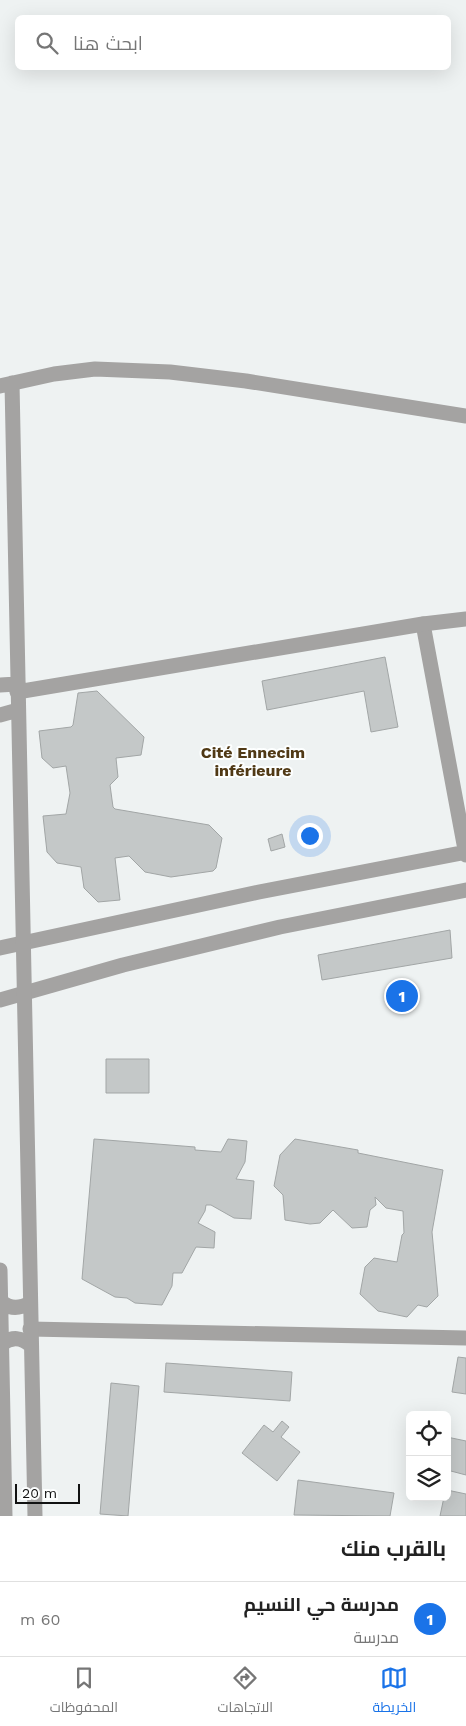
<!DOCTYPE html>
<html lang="ar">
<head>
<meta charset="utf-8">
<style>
  body { margin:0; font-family:"Work Sans",Cairo,sans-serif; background:#f6f6f6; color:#222; direction:rtl }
  .controls { position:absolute; right:15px; bottom:15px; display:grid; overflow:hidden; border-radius:8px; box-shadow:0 5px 20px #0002 }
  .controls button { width:45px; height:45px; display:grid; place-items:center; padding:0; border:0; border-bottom:1px solid #e0e0e0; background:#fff; color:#222; font:25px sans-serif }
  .scale { position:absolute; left:15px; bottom:12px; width:65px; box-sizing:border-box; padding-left:5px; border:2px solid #111212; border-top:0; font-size:14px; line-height:18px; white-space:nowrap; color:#111212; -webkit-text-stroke:4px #fdffff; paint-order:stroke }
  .you { position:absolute; left:309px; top:835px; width:18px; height:18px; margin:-12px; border:4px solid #fff; border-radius:50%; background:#1a73e8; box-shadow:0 0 0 8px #1a73e833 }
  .badge { display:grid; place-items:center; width:32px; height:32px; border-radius:50%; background:#1a73e8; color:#fff; font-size:16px; font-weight:700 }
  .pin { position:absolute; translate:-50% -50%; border:2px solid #fff; box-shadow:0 1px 5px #0006 }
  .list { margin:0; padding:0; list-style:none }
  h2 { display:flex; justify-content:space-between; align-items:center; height:65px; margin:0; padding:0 20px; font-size:21px }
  h2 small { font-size:16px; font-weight:400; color:#767676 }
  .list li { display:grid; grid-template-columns:32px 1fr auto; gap:15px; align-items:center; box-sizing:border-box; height:75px; padding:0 20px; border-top:1px solid #e0e0e0 }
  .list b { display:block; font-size:19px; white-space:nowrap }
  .list p { margin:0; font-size:16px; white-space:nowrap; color:#767676 }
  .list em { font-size:16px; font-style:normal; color:#767676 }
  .icon { flex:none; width:28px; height:28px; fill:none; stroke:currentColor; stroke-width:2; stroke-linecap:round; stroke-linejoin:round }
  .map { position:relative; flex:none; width:466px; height:1516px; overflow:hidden; direction:ltr }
  .search { position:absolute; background:#fff; box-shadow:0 5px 20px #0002; left:15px; right:15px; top:15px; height:55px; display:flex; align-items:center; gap:12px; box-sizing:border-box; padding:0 18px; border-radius:8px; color:#767676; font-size:19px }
  .sheet { height:140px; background:#fff }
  nav { display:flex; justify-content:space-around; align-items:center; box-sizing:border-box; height:70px; border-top:1px solid #e0e0e0; background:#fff; font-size:14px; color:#767676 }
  nav a { display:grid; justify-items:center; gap:2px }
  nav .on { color:#1a73e8 }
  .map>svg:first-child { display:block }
</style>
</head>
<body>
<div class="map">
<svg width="466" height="1516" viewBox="0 0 466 1516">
  <rect width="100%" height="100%" fill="#eef2f2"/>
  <path fill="#c4c8c8" stroke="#a2a6a6" d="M385 657 398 727 371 732 364 691 267 710 262 681Z
    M97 691 144 737 141 755 116 758 118 777 110 785 113 807 115 809 209 825 222 838 216 868 213 871 171 877 145 872 129 856 115 858 120 900 98 902 84 888 81 867 57 863 47 852 43 816 66 814 70 793 66 766 53 768 42 758 39 731 71 727 73 725 78 693Z
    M282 834 285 847 271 851 268 839Z
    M450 930 452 958 322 980 318 955Z
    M106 1059H149V1093H106Z
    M94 1139 195 1147V1150L221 1152 228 1139 247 1141 245 1162 236 1179 254 1181 251 1219 234 1218 211 1205H206L205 1211 198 1223 215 1232 214 1248 196 1247 182 1273H173L172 1286 162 1305 135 1303 127 1298 115 1297 82 1279Z
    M295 1139 358 1150V1153L443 1170 432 1232 438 1296 427 1307 418 1305 407 1317 378 1311 360 1294 365 1267 374 1258 397 1262 402 1235 404 1233 403 1211 386 1208 375 1197 376 1205 370 1210 367 1227 352 1228 333 1210 320 1223 310 1224 285 1220 283 1195 274 1186 280 1155Z
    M458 1357 466 1358V1394L452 1392Z
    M166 1363 292 1372 290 1401 164 1392Z
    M111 1383 139 1386 128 1516 100 1514Z
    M282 1421 289 1427 281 1437 300 1452 277 1481 242 1453 264 1425 273 1432Z
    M447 1437 466 1441V1475L447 1470Z
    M298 1480 394 1493 390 1516 294 1515Z
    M447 1490 466 1494V1516H440L444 1497H447Z"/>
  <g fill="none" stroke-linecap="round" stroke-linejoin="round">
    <path stroke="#a4a3a2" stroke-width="15" d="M423 624 466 855
      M0 948 259 892 466 852
      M0 1000 123 965 280 927 466 890
      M30 1329 466 1338"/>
    <path stroke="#a4a3a2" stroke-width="15" d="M12 383 35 1516
      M0 386 54 374 95 369 170 372 246 381 466 416
      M0 685 17 684
      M17 692 423 624 466 619
      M0 715 18 710
      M0 1270 5 1516
      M1 1301C9 1309 19 1309 30 1303
      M2 1344C12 1336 22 1337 31 1346"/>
  </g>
  <g text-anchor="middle" stroke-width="4" stroke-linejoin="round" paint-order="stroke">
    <g font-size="16" font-weight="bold" fill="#503915" stroke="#fdffff">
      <text x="253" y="758">Cité Ennecim<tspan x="253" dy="18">inférieure</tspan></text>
    </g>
  </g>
</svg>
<div class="controls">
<button><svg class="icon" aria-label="locate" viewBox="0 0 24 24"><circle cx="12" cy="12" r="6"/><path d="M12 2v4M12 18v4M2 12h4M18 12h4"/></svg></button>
<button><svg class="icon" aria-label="layers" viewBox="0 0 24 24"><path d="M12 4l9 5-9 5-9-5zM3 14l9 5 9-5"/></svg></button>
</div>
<div class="scale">20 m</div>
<div class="you"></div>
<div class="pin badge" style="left:402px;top:996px">1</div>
<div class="search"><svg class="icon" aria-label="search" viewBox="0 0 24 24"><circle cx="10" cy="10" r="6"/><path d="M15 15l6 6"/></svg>ابحث هنا</div>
</div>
<section class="sheet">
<h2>بالقرب منك<small></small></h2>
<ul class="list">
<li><span class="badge">1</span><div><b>مدرسة حي النسيم</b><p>مدرسة</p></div><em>60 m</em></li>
</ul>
</section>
<nav>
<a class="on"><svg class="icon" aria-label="map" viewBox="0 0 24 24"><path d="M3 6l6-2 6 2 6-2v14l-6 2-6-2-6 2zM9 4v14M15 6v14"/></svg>الخريطة</a>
<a><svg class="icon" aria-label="directions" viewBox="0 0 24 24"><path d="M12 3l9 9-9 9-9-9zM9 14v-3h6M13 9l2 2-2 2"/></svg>الاتجاهات</a>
<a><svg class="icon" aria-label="saved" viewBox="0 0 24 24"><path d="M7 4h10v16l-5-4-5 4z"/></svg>المحفوظات</a>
</nav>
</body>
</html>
